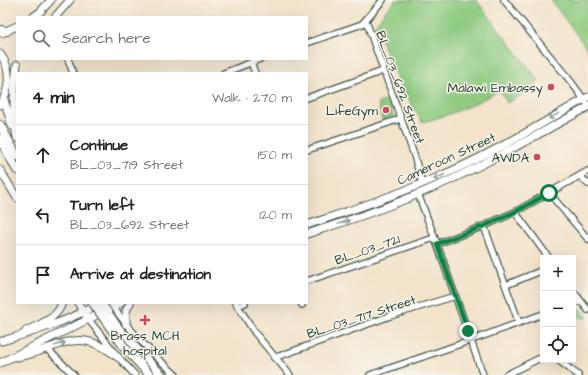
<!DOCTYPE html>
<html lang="en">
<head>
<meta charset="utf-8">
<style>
  body { margin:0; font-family:"Architects Daughter",sans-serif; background:#f6f6f6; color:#222 }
  .controls { position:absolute; right:12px; bottom:12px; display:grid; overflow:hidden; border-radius:0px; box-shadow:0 4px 16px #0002 }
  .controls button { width:36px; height:36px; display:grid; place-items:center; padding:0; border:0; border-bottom:1px solid #e0e0e0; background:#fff; color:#222; font:20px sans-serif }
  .stop { position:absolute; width:12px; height:12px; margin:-9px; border:3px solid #0b8043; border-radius:50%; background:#fff }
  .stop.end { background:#0b8043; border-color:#fff; box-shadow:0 1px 4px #0008 }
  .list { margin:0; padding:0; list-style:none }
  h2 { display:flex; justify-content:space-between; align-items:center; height:52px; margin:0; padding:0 16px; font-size:17px }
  h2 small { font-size:13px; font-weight:400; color:#767676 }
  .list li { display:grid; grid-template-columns:26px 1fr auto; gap:12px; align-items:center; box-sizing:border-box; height:60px; padding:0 16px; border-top:1px solid #e0e0e0 }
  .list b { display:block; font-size:15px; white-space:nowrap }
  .list p { margin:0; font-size:13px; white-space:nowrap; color:#767676 }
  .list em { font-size:13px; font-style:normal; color:#767676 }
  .icon { flex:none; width:22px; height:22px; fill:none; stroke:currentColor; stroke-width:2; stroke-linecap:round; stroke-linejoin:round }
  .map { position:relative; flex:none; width:588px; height:375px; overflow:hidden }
  .search { position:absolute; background:#fff; box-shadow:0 4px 16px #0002; left:16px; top:16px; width:292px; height:44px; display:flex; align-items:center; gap:10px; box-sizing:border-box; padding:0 14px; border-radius:0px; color:#767676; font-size:15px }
  .panel { position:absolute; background:#fff; box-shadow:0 4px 16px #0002; left:16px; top:72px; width:292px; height:232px; border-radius:0px }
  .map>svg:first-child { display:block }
</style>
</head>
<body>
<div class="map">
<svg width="588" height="375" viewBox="0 0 588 375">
  <rect width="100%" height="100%" fill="#f7f3e8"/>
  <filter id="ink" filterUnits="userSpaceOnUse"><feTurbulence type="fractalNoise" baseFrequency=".025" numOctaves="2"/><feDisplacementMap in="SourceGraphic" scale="8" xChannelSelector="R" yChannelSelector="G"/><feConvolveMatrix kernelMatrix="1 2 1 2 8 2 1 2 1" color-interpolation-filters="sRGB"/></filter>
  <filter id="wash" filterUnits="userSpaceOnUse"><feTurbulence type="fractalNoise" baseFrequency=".012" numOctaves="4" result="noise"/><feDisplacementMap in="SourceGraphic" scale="16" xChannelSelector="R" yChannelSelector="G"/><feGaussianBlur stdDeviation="0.9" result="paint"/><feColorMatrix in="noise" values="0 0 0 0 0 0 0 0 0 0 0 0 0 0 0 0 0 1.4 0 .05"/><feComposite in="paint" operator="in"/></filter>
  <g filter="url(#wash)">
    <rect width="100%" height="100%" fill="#f3e3ca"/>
    <path fill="#8ecb81" stroke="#56845a" d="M395 0H476L539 81 521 91V95L507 103 500 90C475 104 450 116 422 122L392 69 375 24Z
      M551 0H588V50Z
      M389 100 393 117 382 120 378 103Z
      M579 309 588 318 573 316V311Z"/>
  </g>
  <g filter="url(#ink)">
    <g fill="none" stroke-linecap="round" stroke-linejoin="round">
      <defs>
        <path id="minor" d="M504 0 572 83 588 105
          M366 21 414 155 422 184
          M307 43 362 24 383 0
          M68 59 73 73
          M251 62 255 73
          M224 73 260 59
          M307 98 383 71
          M307 150 400 119
          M580 176 588 184
          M549 193 588 239
          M418 194 437 244 483 375
          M515 212 549 258
          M484 226 519 323
          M437 244 484 226 515 212 588 171
          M307 281 434 238
          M506 285 543 270
          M573 291 588 310
          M236 303 255 333 290 375
          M301 303 302 305
          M573 303 580 301
          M237 306 245 303
          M113 307C131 332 153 355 176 375
          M89 320 119 358 135 375
          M46 348 74 375
          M274 358 390 316 455 296
          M558 360 578 375
          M370 375 472 340 543 314
          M506 375 538 359 543 358"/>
        <path id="major" d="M33 17 40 12 51 0
          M55 17 70 0
          M2 33 17 26
          M0 54C12 69 10 90 0 105
          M4 99 12 126
          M17 138C12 113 14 89 17 65
          M0 170 17 198
          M307 225C351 210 395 196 438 177 490 155 539 125 588 97
          M307 234C344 222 382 210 418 194 477 170 533 137 588 107
          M78 303 86 316
          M126 324V311L130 303
          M26 331C40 324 57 319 62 303
          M2 341C36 331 68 321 99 304
          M17 357C61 350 75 323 119 358
          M0 363 121 303"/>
        <path id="highway" d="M0 30 7 31
          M0 125 17 156
          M0 139 17 170
          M118 328 142 355 162 375"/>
      </defs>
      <use href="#minor" stroke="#3f564a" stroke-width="8"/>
      <use href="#major" stroke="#3f564a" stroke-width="9"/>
      <use href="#highway" stroke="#3f564a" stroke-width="10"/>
      <use href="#minor" stroke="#fff" stroke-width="5.5"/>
      <use href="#major" stroke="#fff" stroke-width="7"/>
      <use href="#highway" stroke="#fff" stroke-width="8"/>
      <defs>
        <path id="highway-bridge" d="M93 303 125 348 150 375
          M101 303 118 328"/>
      </defs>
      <use href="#highway-bridge" stroke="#3f564a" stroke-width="10" stroke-linecap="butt"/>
      <use href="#highway-bridge" stroke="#fff" stroke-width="8"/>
    </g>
    <defs><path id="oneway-shaft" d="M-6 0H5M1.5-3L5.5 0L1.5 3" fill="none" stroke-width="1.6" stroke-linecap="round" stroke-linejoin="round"/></defs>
    <g stroke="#8f9e9a">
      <use href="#oneway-shaft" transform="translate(554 116) rotate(151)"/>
      <use href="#oneway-shaft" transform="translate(439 177) rotate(156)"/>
      <use href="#oneway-shaft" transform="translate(344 222) rotate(-19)"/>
      <use href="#oneway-shaft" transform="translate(60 344) rotate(-16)"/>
    </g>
  </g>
  <g fill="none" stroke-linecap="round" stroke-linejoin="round" filter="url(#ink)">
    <path stroke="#0b8043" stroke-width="5" d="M468 331 437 244 484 226 515 212 549 193"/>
  </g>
  <g fill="#d1495b" stroke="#f7f3e8" stroke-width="1.5">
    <circle cx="551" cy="87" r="4"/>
    <circle cx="386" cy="110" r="4"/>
    <circle cx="537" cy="157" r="4"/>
    <path d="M143 314h4v4h4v4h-4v4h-4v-4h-4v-4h4z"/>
  </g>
  <g text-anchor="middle" stroke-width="3" stroke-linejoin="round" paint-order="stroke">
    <g font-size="13" fill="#1f3d34" stroke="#f7f3e8">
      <text transform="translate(401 87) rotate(70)" y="5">BL_03_692 Street</text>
      <text transform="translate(446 158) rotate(-25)" y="5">Cameroon Street</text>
      <text transform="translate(367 249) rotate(-19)" y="5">BL_03_721</text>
      <text transform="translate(361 316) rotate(-18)" y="5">BL_03_717 Street</text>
    </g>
    <g font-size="13" fill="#1f3d34" stroke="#f7f3e8" text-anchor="end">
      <text x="543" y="92">Malawi Embassy</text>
      <text x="378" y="115">LifeGym</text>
      <text x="529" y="162">AWDA</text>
      <text x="145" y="340" text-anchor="middle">Brass MCH<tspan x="145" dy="15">hospital</tspan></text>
    </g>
  </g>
</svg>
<div class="controls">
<button>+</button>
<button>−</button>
<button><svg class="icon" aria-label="locate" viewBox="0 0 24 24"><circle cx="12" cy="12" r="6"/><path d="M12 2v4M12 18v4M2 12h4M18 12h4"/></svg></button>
</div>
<div class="stop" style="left:549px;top:193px"></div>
<div class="stop end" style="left:468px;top:331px"></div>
<div class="search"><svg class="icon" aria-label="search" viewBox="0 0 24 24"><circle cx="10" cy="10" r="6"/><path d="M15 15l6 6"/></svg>Search here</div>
<section class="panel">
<h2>4 min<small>Walk · 270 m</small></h2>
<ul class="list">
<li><svg class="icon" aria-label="ahead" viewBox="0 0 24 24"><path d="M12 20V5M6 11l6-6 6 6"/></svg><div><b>Continue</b><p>BL_03_719 Street</p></div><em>150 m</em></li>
<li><svg class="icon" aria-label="left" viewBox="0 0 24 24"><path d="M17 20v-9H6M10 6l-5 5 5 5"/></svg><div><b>Turn left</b><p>BL_03_692 Street</p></div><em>120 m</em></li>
<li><svg class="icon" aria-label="arrive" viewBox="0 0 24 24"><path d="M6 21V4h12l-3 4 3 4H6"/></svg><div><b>Arrive at destination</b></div></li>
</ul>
</section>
</div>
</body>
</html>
